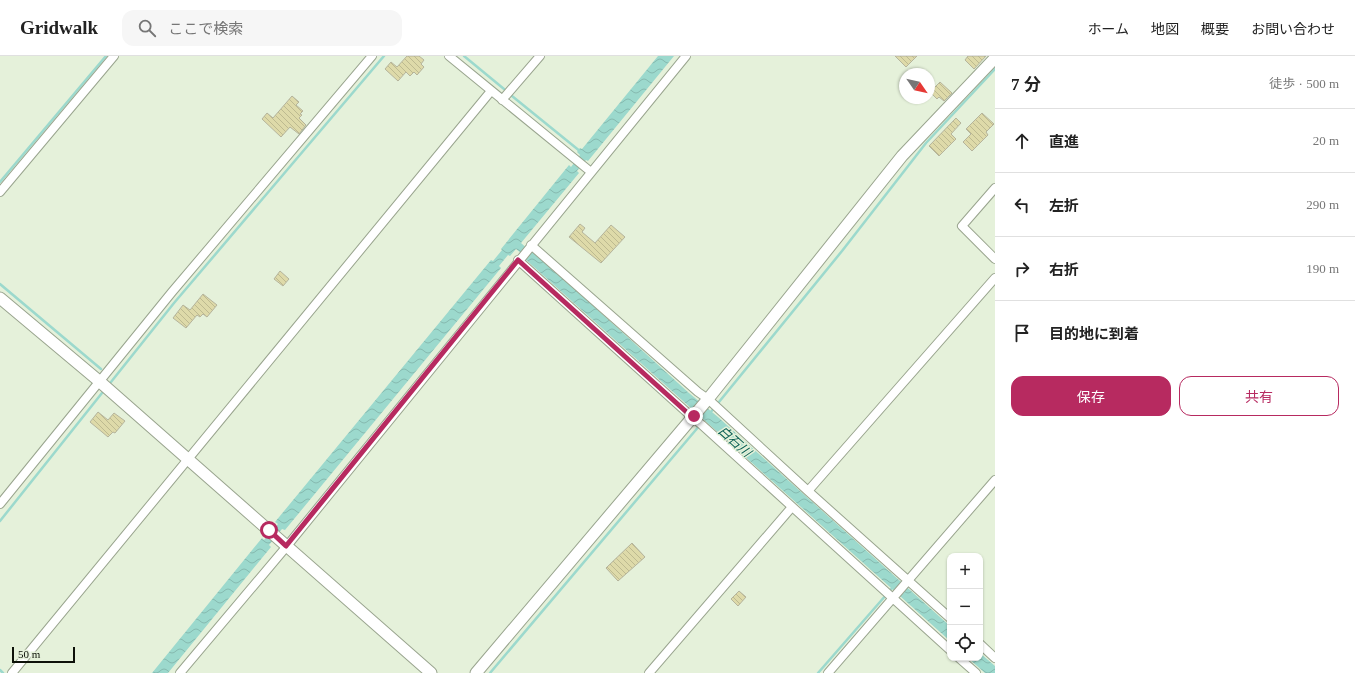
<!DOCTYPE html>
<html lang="ja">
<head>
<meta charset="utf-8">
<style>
  body { margin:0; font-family:"Times New Roman","Noto Sans JP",serif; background:#f6f6f6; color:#222 }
  .controls { position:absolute; right:12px; bottom:12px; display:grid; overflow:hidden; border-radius:8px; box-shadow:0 1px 3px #0004 }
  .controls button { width:36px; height:36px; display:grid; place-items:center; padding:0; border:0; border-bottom:1px solid #e0e0e0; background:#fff; color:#222; font:20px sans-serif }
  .compass { position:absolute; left:899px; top:12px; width:36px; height:36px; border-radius:50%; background:#fff; box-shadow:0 1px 3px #0004; rotate:124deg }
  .scale { position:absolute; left:12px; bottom:10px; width:63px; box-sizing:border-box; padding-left:4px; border:2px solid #0d1109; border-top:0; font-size:11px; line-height:14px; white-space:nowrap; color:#0d1109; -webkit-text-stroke:3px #e5f1da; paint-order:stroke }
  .stop { position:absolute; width:12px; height:12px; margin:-9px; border:3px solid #b72a60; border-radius:50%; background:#fff }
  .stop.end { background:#b72a60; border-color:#fff; box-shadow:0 1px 4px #0008 }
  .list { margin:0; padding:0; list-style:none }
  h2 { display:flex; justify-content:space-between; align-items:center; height:52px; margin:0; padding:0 16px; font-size:17px }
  h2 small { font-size:13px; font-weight:400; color:#767676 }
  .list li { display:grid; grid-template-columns:26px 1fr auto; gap:12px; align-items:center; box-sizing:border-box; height:64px; padding:0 16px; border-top:1px solid #e0e0e0 }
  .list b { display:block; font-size:15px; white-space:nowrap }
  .list em { font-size:13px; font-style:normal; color:#767676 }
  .actions { display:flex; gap:8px; padding:12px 16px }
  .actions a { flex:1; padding:9px 0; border:1px solid #b72a60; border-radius:12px; text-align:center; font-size:14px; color:#b72a60 }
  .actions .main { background:#b72a60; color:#fff }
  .icon { flex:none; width:22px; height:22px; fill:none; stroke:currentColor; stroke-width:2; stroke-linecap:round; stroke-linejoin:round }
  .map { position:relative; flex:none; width:995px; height:617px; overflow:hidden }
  header { display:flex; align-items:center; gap:24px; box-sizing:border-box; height:56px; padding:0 20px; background:#fff; border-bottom:1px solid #e0e0e0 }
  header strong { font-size:19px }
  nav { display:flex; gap:22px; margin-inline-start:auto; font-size:14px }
  .search { width:280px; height:36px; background:#f6f6f6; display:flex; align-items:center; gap:10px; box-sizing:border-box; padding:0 14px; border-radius:12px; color:#767676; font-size:15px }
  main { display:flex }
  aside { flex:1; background:#fff }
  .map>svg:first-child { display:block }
</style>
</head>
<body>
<header>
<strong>Gridwalk</strong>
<div class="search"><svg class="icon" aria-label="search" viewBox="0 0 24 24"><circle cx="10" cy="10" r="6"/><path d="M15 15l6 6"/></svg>ここで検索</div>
<nav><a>ホーム</a><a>地図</a><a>概要</a><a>お問い合わせ</a></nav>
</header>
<main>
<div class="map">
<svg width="995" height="617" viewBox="0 0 995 617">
  <defs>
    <pattern id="water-waves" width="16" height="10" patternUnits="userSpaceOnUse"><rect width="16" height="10" fill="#9cd9cd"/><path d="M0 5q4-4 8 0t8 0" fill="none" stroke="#85b9af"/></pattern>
    <pattern id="building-back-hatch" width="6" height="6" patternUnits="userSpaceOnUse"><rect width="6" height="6" fill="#dedaa9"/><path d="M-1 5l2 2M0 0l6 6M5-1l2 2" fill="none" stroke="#bdba90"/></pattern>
  </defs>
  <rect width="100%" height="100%" fill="#e5f1da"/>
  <path fill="url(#water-waves)" d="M658 0H674L588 105 586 104 577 115 579 117 521 187 531 196 533 195 689 337 718 361 950 570V585L525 203 526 201 516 193 510 200 508 199 499 210 501 212 285 474 282 473 269 489 271 491 168 617H152L262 482 264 484 278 468 275 466 491 204 493 205 502 194 501 193 569 109 571 111 580 99 577 96 580 92 582 93Z
    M980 597 995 610V617H985L968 602H980Z"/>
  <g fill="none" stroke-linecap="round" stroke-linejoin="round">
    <path stroke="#9cd9cd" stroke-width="2.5" d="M464 0 504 33
      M512 40 581 96
      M0 126 106 0
      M0 228 101 313
      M111 326 174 247 384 0
      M710 357 842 195 926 87 995 13
      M0 465 102 337
      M0 614 3 617
      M490 617 700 369
      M818 617 893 531"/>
  </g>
  <path fill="url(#building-back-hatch)" stroke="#b5b49c" d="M407 0H419L424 4 421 8 424 11 417 19 414 16 410 20 406 16 398 25 385 13 391 6 397 11Z
    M895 0H917L906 11Z
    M968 0H986L974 13 965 4Z
    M940 26 952 37 944 45 939 41 937 43 930 36Z
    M292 40 299 46 296 49 303 55 300 58 302 59 299 62 306 69 299 78 290 71 281 81 262 63 267 57 273 62Z
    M982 57 994 68 986 76 988 79 972 95 963 86 971 78 966 73Z
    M956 62 961 67 951 78 956 83 939 100 929 90Z
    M580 168 585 172 582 176 595 187 611 169 625 181 601 207 569 181Z
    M280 215 289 223 283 230 274 223Z
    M203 238 217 249 207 261 203 258 200 261 197 259 186 272 173 262 183 249 190 254Z
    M98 356 108 364 114 357 125 365 115 377 113 376 108 381 90 366Z
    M632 487 645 501 618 525 606 512Z
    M739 535 746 541 738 550 731 543Z"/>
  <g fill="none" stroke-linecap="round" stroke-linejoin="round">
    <defs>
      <path id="street" d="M449 0 591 116
        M502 44 540 0
        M995 132 962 170 995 203
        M0 136 114 0
        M531 189 698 336 708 343 808 435 950 562
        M518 204 692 361 702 369 950 594
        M808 435 995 222
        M0 448 172 236 372 0
        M980 588 995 602
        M959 602 976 617
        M12 617 491 35
        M180 617 287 490 686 0
        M649 617 792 451
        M828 617 995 424"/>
      <path id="secondary" d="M0 242 99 325 431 617
        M476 617 708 343 902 100 995 2"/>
    </defs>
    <use href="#street" stroke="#99a48e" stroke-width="10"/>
    <use href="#secondary" stroke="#99a48e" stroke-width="13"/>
    <use href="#street" stroke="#fff" stroke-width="8"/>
    <use href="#secondary" stroke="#fff" stroke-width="11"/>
  </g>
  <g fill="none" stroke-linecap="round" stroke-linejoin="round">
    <path stroke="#b72a60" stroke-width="5" d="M269 474 286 490 518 204 692 361 694 360"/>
  </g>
  <g text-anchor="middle" stroke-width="3" stroke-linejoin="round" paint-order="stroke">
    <g font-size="13" font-style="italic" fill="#085e53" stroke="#e5f1da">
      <text transform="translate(735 385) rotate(42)" y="5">白石川</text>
    </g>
  </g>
</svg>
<div class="controls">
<button>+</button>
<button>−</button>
<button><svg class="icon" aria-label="locate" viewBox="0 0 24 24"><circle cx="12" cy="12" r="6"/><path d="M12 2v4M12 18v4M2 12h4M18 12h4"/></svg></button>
</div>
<svg class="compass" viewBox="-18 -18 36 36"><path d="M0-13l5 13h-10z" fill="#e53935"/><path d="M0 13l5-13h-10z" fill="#767676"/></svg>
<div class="scale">50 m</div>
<div class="stop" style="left:269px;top:474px"></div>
<div class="stop end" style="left:694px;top:360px"></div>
</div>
<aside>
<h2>7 分<small>徒歩 · 500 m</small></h2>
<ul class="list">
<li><svg class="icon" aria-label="ahead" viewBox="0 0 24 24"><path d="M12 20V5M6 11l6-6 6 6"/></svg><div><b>直進</b></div><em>20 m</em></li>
<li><svg class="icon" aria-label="left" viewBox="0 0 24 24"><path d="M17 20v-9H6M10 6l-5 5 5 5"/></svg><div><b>左折</b></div><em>290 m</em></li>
<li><svg class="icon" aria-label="right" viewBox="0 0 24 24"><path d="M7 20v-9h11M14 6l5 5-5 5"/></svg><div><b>右折</b></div><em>190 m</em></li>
<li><svg class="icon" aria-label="arrive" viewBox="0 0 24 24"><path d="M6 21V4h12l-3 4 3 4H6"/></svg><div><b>目的地に到着</b></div></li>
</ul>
<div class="actions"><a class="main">保存</a><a>共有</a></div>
</aside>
</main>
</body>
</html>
